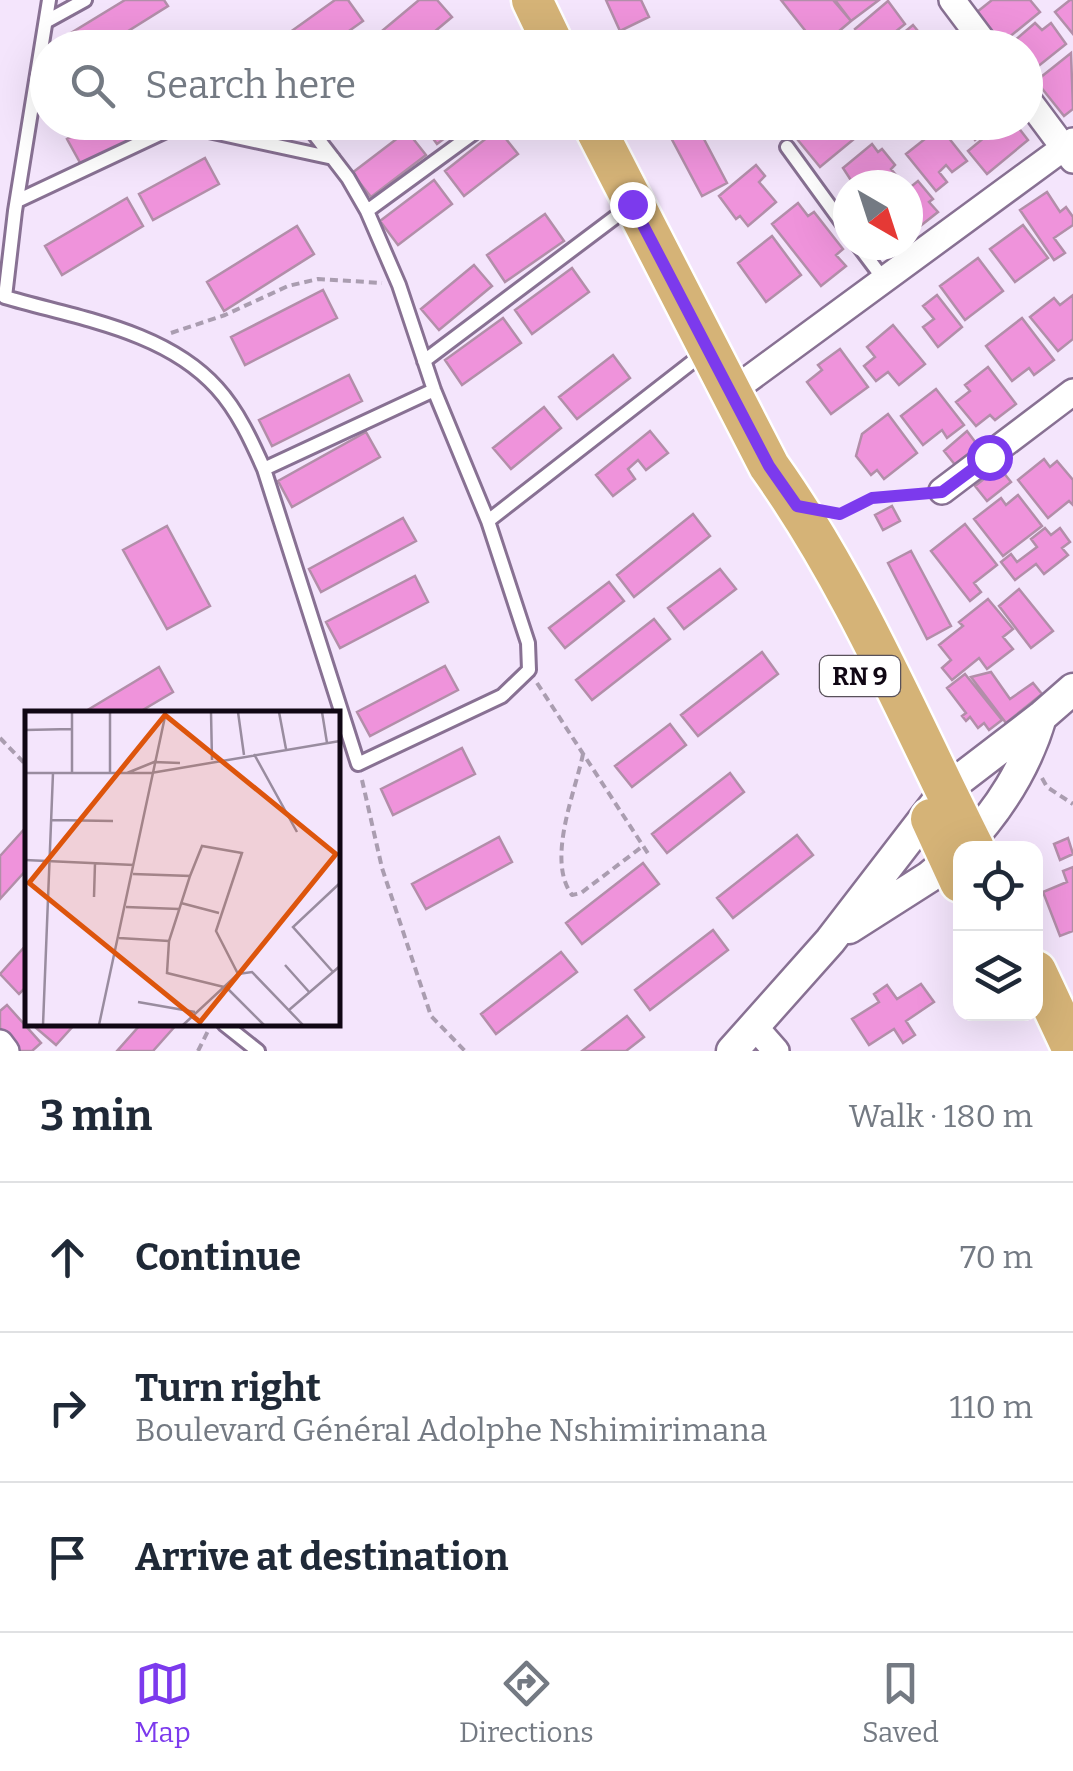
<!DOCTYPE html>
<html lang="en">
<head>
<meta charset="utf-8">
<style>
  body { margin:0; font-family:Bitter,serif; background:#f2f2f3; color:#1f2937 }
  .controls { position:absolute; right:30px; bottom:30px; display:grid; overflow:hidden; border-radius:20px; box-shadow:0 10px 40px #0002 }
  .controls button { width:90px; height:90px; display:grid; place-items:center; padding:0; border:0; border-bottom:2px solid #e0e1e3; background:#fff; color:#1f2937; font:50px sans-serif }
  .compass { position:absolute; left:833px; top:170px; width:90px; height:90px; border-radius:50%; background:#fff; box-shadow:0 10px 40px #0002; rotate:141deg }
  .stop { position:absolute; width:30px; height:30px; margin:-22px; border:8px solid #7c3aed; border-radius:50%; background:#fff }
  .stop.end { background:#7c3aed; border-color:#fff; box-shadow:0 2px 10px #0008 }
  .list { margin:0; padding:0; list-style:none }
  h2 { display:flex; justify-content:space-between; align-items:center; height:130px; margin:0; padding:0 40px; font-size:42px }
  h2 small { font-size:32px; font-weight:400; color:#747a83 }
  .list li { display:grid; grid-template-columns:65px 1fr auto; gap:30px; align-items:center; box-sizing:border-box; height:150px; padding:0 40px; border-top:2px solid #e0e1e3 }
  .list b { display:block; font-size:38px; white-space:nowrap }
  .list p { margin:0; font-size:32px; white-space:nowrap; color:#747a83 }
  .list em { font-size:32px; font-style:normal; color:#747a83 }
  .icon { flex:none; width:55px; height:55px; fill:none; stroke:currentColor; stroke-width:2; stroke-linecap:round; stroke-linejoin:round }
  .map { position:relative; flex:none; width:1073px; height:1051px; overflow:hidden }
  .search { position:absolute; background:#fff; box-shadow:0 10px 40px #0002; left:30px; right:30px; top:30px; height:110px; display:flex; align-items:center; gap:25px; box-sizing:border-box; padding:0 35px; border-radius:55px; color:#747a83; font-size:38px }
  .sheet { height:580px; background:#fff }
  nav { display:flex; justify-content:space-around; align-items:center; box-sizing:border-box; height:140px; border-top:2px solid #e0e1e3; background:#fff; font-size:28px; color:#747a83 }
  nav a { display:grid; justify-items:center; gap:5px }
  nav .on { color:#7c3aed }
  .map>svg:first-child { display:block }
</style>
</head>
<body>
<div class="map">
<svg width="1073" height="1051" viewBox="0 0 1073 1051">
  <rect width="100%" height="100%" fill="#f4e5fc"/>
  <path fill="#ef93db" stroke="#b28ea9" stroke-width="2.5" d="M125 0H164L168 6 101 48H80L71 33Z
    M335 0H348L363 21 325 48H295L286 35Z
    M419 0H437L452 17 415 48H385L376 36Z
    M606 0H641L649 17 620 31Z
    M781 0H833L851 21 819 48Z
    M835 0H879L851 21Z
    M992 0H1030L1040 12 1002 43 977 12Z
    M1070 0H1073V34L1055 12Z
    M888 1 905 24 875 48H869L855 29Z
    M1035 23 1042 30 1051 23 1066 44 1026 76V48H1006Z
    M913 25 932 48H885Z
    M1071 53 1073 109 1064 116 1036 81Z
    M97 122H133L141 136 83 168 67 139Z
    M421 122H466L437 144Z
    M691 122H695L727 183 702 196 669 134Z
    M817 122H851L860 134 820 167 797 139Z
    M961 122H996L975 140Z
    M1003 122H1014L1028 140 987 174 968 151Z
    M940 127 967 161 952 172 946 165 939 172 947 182 936 191 906 154Z
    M498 129 518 154 464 196 445 171Z
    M407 131 426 155 371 197 352 173Z
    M872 144 878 152 882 149 895 165 891 169 896 175 884 185H854L843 168Z
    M205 158 219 184 153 220 139 194Z
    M756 165 765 176 759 182 776 202 748 226 740 216 736 219 719 196Z
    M434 180 452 204 398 245 380 221Z
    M918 181 933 199 929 202 938 212 919 227 908 216V189Z
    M1047 192 1060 212 1066 207 1073 217V225L1054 238 1065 253 1054 260 1020 210Z
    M127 198 143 226 62 275 45 246Z
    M798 203 808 216 814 212 843 249 836 255 846 266 821 286 772 224Z
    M545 214 564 241 505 282 487 255Z
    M1023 225 1048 258 1015 282 990 249Z
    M297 226 314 254 224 311 207 282Z
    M772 236 801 275 766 302 738 263Z
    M978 258 1003 291 965 320 940 286Z
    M474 265 492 286 439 330 421 309Z
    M572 268 589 292 532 334 515 310Z
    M323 290 337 318 245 365 231 337Z
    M937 295 962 327 938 347 923 327 934 319 923 306Z
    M1073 295V339L1058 351 1030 317 1054 298 1060 305Z
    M503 318 521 343 462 385 445 360Z
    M1022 318 1054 360 1034 375 1029 368 1012 381 986 346Z
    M893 325 925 364 899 385 888 372 876 381 864 366 875 357 867 347Z
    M840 349 868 387 831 414 807 382 822 370 818 365Z
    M613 355 630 378 577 419 559 397Z
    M988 367 1016 404 995 420 990 415 976 426 956 402 970 391 965 385Z
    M349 375 362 401 272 446 259 420Z
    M936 389 964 425 947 438 942 430 923 445 901 416Z
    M544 407 561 428 511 469 493 448Z
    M888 414 917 453 884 479 877 470 871 475 856 456 862 434Z
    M650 431 668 453 646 470 638 460 628 469 635 479 613 496 596 475Z
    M967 431 979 447 956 466 944 451Z
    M366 432 380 457 292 507 278 481Z
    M1044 459 1050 467 1057 461 1073 480V505L1069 501 1048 518 1018 480Z
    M999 467 1011 482 987 501 975 486Z
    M1018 495 1042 526 1003 556 974 519 1001 498 1006 505Z
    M892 506 900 521 883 530 875 515Z
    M693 514 710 536 634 597 617 575Z
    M403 518 416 541 321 592 309 569Z
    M965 524 997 565 974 583 981 592 970 601 931 551Z
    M167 526 210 606 167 629 123 550Z
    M1045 528 1051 535 1060 528 1070 542 1062 548 1068 555 1044 574 1036 564 1015 580 1001 562 1011 554 1017 562 1037 547 1031 539Z
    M911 551 951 626 927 639 888 563Z
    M720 569 736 589 684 629 668 608Z
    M415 576 428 602 340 648 326 622Z
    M609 582 624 601 565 648 549 628Z
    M1019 589 1053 631 1031 648 999 606Z
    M988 599 1013 629 1003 637 1013 649 987 669 979 658 952 680 942 668 951 660 939 645 963 626 959 622Z
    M654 619 670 639 592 700 576 680Z
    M762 652 778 674 698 736 681 715Z
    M445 666 458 690 370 736 357 712Z
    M159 667 173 692 136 714H81Z
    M991 672 1010 699 1033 683 1042 694 1006 723 971 677Z
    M965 674 1002 720 989 730 984 723 978 728 970 717 966 721 962 716 966 713 947 688Z
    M670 724 686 745 632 787 615 766Z
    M462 748 475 774 393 815 381 789Z
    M730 773 744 792 667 853 652 834Z
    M28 825V868L0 899V856Z
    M797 835 813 855 733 918 717 898Z
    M499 837 512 862 426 909 412 884Z
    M1068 838 1073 854 1060 860 1054 844Z
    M643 863 659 884 582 944 566 923Z
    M1073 867V931L1060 936 1043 892 1067 882 1063 871Z
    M713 930 728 950 650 1010 635 990Z
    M28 943V985L19 994 0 974Z
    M561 952 577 972 496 1034 481 1014Z
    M921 984 934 1002 906 1021 915 1035 903 1043 894 1029 869 1045 852 1019 879 1002 874 994 887 985 897 999Z
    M7 1005 41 1043 32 1051H20L0 1028V1011Z
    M627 1016 644 1037 626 1051H582Z
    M37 1024H75L56 1045 35 1027Z
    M141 1024H177L153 1051H117Z"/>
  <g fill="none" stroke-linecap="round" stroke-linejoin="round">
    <defs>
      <path id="service" d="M49 0 15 211 5 297C76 318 165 330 217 388 238 411 252 442 264 469L358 764 502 696 529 670 528 643 488 521
        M47 21 85 0
        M305 122 348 178 367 211 399 285 434 390 488 521 705 352
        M181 125 333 158
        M787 147 848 231
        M17 201 185 122
        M367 211 489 122
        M858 245 885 281
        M424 361 630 206
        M264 469 434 390
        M224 1024 258 1051"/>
      <path id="minor" d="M952 0 988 48
        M1026 97 1073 160
        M731 392 1073 141
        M942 491 1073 392
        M754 1026 776 1051
        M0 1043 6 1051"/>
      <path id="tertiary" d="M963 848C1000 809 1026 768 1041 717
        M849 928 929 877 960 851
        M732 1051 830 941 947 789 1041 717 1073 689"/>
      <path id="primary" d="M532 0 555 48
        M592 122 769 466C853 584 909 719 974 848
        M931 819 960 882
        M1036 971 1073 1050"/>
    </defs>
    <use href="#service" stroke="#887193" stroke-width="18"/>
    <use href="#minor" stroke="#887193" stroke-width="30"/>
    <use href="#tertiary" stroke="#887193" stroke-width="35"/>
    <use href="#primary" stroke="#fff" stroke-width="45"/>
    <path stroke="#aa9db0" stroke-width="4" stroke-dasharray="8 5" stroke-linecap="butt" d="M171 333 225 315 288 286 318 279 382 283
      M836 514 855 509 872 499 922 493
      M537 683 649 855
      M0 738 28 767
      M583 754C575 793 546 860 572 895L581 893 643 846
      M1042 778 1047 787 1073 804
      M362 780 382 868 431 1016 465 1051
      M198 1051 209 1029"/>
    <use href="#service" stroke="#fff" stroke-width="12"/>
    <use href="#minor" stroke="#fff" stroke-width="25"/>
    <use href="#tertiary" stroke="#fff" stroke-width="30"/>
    <use href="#primary" stroke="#d5b377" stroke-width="40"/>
  </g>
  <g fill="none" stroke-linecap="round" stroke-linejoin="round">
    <path stroke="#7c3aed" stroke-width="12" d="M632 204 769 466 797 506 840 514 872 498 942 492 989 457"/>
  </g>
  <g text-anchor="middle" stroke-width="8" stroke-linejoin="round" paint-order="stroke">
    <rect fill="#fff" stroke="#58515a" stroke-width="2.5" x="820" y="656" width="80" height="40" rx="8"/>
    <g font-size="25" font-weight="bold" fill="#100714">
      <text x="860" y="685">RN 9</text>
    </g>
  </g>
  <g transform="translate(25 711)">
    <rect width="315" height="315" fill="#f4e5fc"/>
    <path fill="none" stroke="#998c9f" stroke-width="2.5" d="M47 1V62M85 1V62M186 1 187 49M213 1 219 44M254 1 261 38M297 1 302 32M0 19 47 18M229 43 272 121M0 62H126L315 30M102 62 129 51 155 52M26 109 88 110M0 149 109 154M108 163 165 165 144 230 142 262 199 276M69 186 70 152M156 192 194 202M101 196 154 198M94 227 144 230M260 254 285 282M308 261 268 216 315 172M213 263 227 261 278 314M200 275 239 314M113 291 170 301M264 299 315 255M18 314 28 62M74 314 141 1M158 314 213 263 191 220 217 142 177 135 165 165"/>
    <path fill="#dd550c" fill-opacity="0.15" stroke="#dd550c" stroke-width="5" d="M140 4 311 143 175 311 4 172Z"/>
    <rect width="315" height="315" fill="none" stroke="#100714" stroke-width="5"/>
  </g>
</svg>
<div class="controls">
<button><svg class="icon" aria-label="locate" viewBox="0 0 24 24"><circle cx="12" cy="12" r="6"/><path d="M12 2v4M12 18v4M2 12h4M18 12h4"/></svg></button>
<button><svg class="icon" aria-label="layers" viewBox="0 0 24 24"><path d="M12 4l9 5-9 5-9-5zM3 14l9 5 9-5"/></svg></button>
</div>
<svg class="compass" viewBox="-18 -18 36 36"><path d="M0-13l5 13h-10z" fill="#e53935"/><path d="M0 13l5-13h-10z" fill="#747a83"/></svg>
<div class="stop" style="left:989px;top:457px"></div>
<div class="stop end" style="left:632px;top:204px"></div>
<div class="search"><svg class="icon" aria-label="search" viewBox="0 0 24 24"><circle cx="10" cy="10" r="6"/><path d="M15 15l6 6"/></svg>Search here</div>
</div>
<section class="sheet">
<h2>3 min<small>Walk · 180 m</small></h2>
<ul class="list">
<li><svg class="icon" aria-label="ahead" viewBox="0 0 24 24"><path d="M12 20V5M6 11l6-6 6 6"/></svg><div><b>Continue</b></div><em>70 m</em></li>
<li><svg class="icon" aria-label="right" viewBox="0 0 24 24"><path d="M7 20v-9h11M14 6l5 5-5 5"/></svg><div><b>Turn right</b><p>Boulevard Général Adolphe Nshimirimana</p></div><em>110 m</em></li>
<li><svg class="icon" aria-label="arrive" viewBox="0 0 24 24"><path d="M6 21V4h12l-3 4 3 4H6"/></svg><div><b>Arrive at destination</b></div></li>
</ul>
</section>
<nav>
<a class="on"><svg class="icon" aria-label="map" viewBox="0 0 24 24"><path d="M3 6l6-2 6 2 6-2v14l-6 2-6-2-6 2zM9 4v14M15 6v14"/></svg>Map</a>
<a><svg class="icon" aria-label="directions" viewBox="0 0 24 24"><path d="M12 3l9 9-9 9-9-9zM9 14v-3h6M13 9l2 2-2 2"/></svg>Directions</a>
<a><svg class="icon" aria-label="saved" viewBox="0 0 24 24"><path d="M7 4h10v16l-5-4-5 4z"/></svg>Saved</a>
</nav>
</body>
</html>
